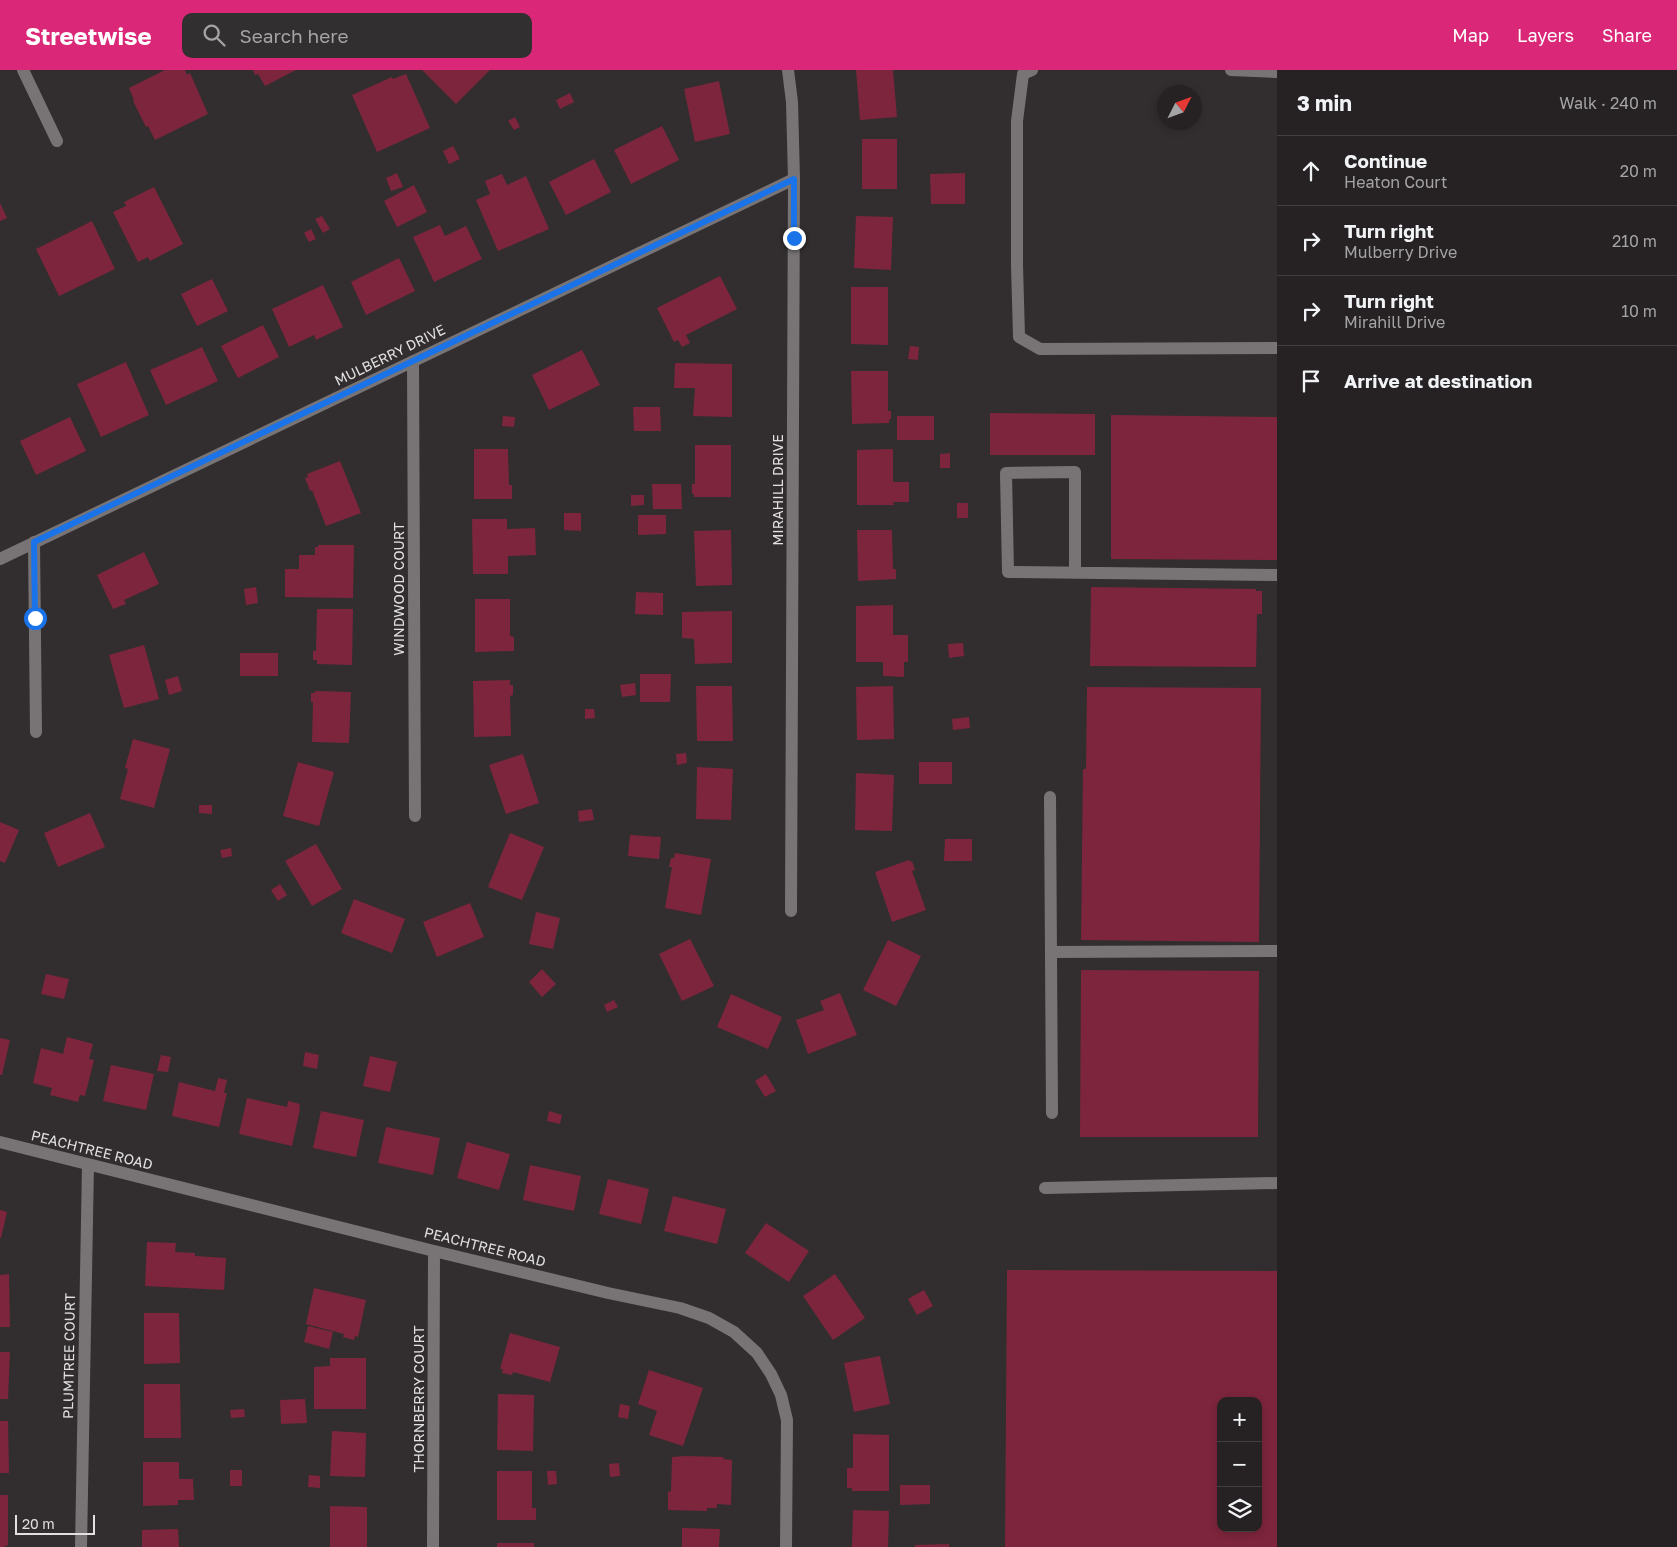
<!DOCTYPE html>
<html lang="en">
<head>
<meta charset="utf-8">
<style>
  body { margin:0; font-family:"Golos Text",sans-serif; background:#322f30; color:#f1f3f6 }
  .controls { position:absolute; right:15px; bottom:15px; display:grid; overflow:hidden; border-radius:10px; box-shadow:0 2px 8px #0003 }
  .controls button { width:45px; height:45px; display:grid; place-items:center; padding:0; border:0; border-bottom:1px solid #423f41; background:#262223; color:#f1f3f6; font:25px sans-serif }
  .compass { position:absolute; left:1157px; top:15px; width:45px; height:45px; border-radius:50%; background:#262223; box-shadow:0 2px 8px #0003; rotate:48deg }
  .scale { position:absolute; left:15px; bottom:12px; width:80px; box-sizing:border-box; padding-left:5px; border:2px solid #e2e0e0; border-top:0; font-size:14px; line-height:18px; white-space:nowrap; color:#e2e0e0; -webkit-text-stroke:4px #322e2f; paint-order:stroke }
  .stop { position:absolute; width:15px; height:15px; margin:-11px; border:4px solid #1a73e8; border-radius:50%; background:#fff }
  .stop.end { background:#1a73e8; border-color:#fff; box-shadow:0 1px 5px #0008 }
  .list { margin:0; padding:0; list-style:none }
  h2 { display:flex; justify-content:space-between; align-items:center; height:65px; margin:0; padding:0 20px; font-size:21px }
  h2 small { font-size:16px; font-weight:400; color:#a4a4a6 }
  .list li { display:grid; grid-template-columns:32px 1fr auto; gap:15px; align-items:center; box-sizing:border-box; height:70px; padding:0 20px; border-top:1px solid #423f41 }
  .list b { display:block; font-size:19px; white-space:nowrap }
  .list p { margin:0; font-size:16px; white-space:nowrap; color:#a4a4a6 }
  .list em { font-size:16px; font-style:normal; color:#a4a4a6 }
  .icon { flex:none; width:28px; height:28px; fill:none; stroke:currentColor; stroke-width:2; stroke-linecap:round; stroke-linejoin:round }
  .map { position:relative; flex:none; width:1277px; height:1477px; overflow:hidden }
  header { display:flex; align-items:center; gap:30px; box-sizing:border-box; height:70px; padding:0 25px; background:#db2777; color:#fff }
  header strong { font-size:24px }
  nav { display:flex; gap:28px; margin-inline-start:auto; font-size:18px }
  .search { width:350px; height:45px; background:#322f30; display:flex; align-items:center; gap:12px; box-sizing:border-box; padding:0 18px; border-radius:10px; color:#a4a4a6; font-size:19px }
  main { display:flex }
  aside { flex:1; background:#262223 }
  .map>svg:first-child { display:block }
</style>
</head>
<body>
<header>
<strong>Streetwise</strong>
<div class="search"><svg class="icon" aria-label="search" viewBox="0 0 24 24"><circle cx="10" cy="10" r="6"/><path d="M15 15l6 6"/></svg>Search here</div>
<nav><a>Map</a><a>Layers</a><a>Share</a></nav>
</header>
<main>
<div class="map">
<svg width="1277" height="1477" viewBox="0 0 1277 1477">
  <rect width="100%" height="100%" fill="#322e2f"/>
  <path fill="#7d253c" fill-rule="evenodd" d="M165 0H185L187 5 190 3 208 44 155 70 148 56 146 57 133 31 134 30 129 18Z
    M253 0H296L265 16 258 4 255 5Z
    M422 0H490L456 34Z
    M856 0H893L897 47 860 50Z
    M406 4 430 58 377 82 352 25 392 7 393 9Z
    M719 11 730 64 695 72 684 19Z
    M570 23 574 32 560 39 556 30Z
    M515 47 520 57 514 60 508 51Z
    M662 56 679 90 631 114 614 80Z
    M862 69H897V119H862Z
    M453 76 460 89 449 94 443 81Z
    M594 89 611 122 566 145 549 112Z
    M397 103 403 117 391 121 386 108Z
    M965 103V134H931L930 104Z
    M502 104 507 115 526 106 549 159 498 181 476 130 490 124 485 111Z
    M414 115 427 142 397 157 384 131Z
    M154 117 183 174 150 191 148 187 138 192 113 142 126 136 124 132Z
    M0 133 7 148 0 151Z
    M322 146 330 159 323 163 315 149Z
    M856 146 893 147 891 200 854 198Z
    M92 151 115 199 59 226 36 179Z
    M440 155 445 166 466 156 482 189 434 212 413 167Z
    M311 159 316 169 309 172 304 163Z
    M399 188 415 221 366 245 351 212Z
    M720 206 737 239 686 265 690 273 682 277 678 270 674 272 657 238Z
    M212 209 228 241 197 256 181 224Z
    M323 215 343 257 316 270 314 265 289 277 272 239Z
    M851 217H888V275L851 274Z
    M263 255 279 287 238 308 221 276Z
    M910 276 919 277 918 290 908 289Z
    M202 277 218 311 166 335 150 300Z
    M582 280 600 315 549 340 532 305Z
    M126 292 149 345 101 367 77 314Z
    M675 293 732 294V347L693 346 695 318H674Z
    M851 301H888V341H891V349L889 350V353L852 354Z
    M633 337H660L661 361H634Z
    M990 343 1095 344V385H990Z
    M1111 345 1277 347V490L1111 489Z
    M503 346 515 347 514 357 502 356Z
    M897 346H934V370H897Z
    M70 347 86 381 36 405 20 371Z
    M695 375H731V427H694V424H692V414H695Z
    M474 379H508L509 415H512V429H474Z
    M893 379V412H909V432H893L894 435H857V380Z
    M950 383V398H940V384Z
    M340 391 361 443 326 456 312 420 310 421 305 408 308 407 307 404Z
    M652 414H681L682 439H653Z
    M631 425H644V435L631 436Z
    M957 433H968V448H957Z
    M564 443H581V461L564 460Z
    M638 445H666V464L638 465Z
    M472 449H507V459L535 458 536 485 508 486V504H473Z
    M731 460 732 515 696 516 694 461Z
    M857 460H892L893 499H896V509L858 511Z
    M318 475H354L353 528 285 527V499H299V485H315V477H318Z
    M144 482 159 514 124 530 126 534 113 539 97 505Z
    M256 517 258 533 246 535 244 519Z
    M1091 517 1256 519V521H1262V544H1257L1256 597 1090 596Z
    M636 522 663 523V545L635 544Z
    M475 529H510V566L514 567V581L475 582Z
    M893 535V565H908V592H904V607L883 606V592H856V536Z
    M317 539H353L352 595 317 594V590H313V581H316Z
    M732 541V593L695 594 694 569 682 568V542Z
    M963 573 964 586 949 588 948 574Z
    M144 575 159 629 124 638 109 585Z
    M240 583H278V606H240Z
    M640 604H671L670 632H640Z
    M178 606 182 621 169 625 165 610Z
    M510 610V615H513V625L510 626 511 666 474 667 473 611Z
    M635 613 636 625 622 627 620 615Z
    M696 616H732L733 671H697Z
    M893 616 894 669 857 670 856 617Z
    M1087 617 1261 618 1259 872 1081 870 1083 699H1086Z
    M315 621 351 622 349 673 312 672 313 632H311V623H315Z
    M585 639H594L595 648 585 649Z
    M969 647 970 658 953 660 952 649Z
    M133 669 170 679 154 738 120 729 128 699 125 698Z
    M686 683 687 693 677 695 676 684Z
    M523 684 539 733 506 744 489 695Z
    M298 692 334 702 319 756 283 746Z
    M919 692H952V714H919Z
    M697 697 733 699 731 750 696 749Z
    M856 703 894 705 892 761 855 760Z
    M199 735H212V744L199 743Z
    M592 739 594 750 579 752 578 741Z
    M90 743 105 777 58 797 44 763Z
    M0 752 19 760 5 793 0 791Z
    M510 763 544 777 522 830 488 817Z
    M630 765 661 767 659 789 628 786Z
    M945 769H972V791H944Z
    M316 774 342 819 312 836 285 791Z
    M231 778 232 786 222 788 220 780Z
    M675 783 711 789 701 845 665 838 672 797H669L671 788H674Z
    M909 790 910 792 912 791 915 800 912 801 926 840 892 852 875 802Z
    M280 814 287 825 278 831 271 820Z
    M354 829 405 849 392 883 341 863Z
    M470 833 484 867 437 887 423 852Z
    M536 842 560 848 553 879 529 874Z
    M690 869 714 916 682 931 659 884Z
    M888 870 921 886 896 936 863 920Z
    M542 899 556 914 542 927 529 912Z
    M1081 900 1259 901 1258 1067H1080Z
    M46 904 69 909 64 929 41 924Z
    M840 923 857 965 808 984 796 950 824 940 820 931Z
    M731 924 782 947 768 979 717 957Z
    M614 930 618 937 607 942 604 935Z
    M67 967 93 974 89 989 94 990 85 1026 80 1025 78 1032 50 1025 52 1018 33 1013 41 978 63 984Z
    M0 968 10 970 2 1005H0Z
    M305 982 319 985 317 999 303 996Z
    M161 985 171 987 168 1002 157 1001Z
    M370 986 397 992 390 1022 363 1016Z
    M111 995 154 1004 146 1040 103 1031Z
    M766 1004 776 1021 765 1027 755 1011Z
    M218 1008 227 1010 224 1023H227L219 1057 172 1046 179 1012 215 1021Z
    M247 1028 287 1037 288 1031 300 1034 299 1039H300L292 1076 239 1064Z
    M321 1041 364 1050 356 1087 313 1078Z
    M549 1041 562 1045 560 1054 547 1051Z
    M386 1057 440 1068 433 1105 378 1093Z
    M467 1072 510 1084 499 1120 457 1108Z
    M530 1095 581 1106 574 1141 523 1130Z
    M608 1109 649 1119 641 1154 599 1144Z
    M673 1126 726 1139 717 1174 664 1161Z
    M0 1140 7 1142 1 1168H0Z
    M766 1153 809 1181 789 1212 745 1183Z
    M147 1172 176 1173 175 1182 195 1183V1186L226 1188 224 1220 145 1216Z
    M1007 1200 1277 1201V1477H1005ZM1221 1331H1258V1458H1221Z
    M9 1204 10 1257H0V1205Z
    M835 1204 865 1248 833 1270 803 1226Z
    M314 1218 366 1230 358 1267 355 1266 354 1270 343 1267 344 1264 306 1254Z
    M924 1220 933 1236 917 1245 908 1229Z
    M144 1243H179L180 1293 144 1294Z
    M308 1256 333 1262 329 1279 304 1272Z
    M510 1263 560 1277 550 1312 513 1302 512 1305 502 1303 503 1299H500Z
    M0 1282H10L8 1329H0Z
    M880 1286 890 1334 854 1342 844 1293Z
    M330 1288H366V1339H314V1297L330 1296Z
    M649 1300 703 1318 683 1376 649 1365 657 1341 638 1334Z
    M144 1314H180L181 1368H144Z
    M498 1324 534 1325 533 1381 497 1380Z
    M305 1329 307 1353 281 1354 280 1330Z
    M620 1334 630 1336 628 1349 618 1347Z
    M244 1339 245 1347 231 1348 230 1340Z
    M0 1351H8L9 1403H0Z
    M332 1361 366 1363 365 1407 330 1406Z
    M853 1364 889 1365V1421H852V1418H847V1398H853Z
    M685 1386 724 1387 723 1389 732 1390 731 1435 717 1434V1438H707V1441L668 1440V1422L671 1421 672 1387Z
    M143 1392H179V1409H193L194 1430H178V1435L143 1436Z
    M619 1393 620 1406 610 1407 609 1394Z
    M230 1400H242V1416H230Z
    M497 1401H532V1438H536V1450H497Z
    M547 1401H556L557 1414 548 1415Z
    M309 1405 320 1406V1418L308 1417Z
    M900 1415H930V1434L900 1435Z
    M0 1425H8V1476L5 1475V1477H0Z
    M330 1436 367 1437V1477H330Z
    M853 1440 889 1441 888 1477H852Z
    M682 1458 720 1459 719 1477H682Z
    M178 1459 179 1477H142V1460Z
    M497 1473H534V1477H497Z
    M949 1474V1477H915V1475Z"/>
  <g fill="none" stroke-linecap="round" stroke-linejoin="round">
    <path stroke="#787475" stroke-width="12" d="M23 0 57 71
      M788 0 792 32 794 109 791 841
      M1032 0 1023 4 1017 51V195L1019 267 1040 279 1277 278
      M1231 0 1277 2
      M413 291 415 746
      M34 472 36 662
      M0 489 794 109
      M1075 503V402L1006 403 1008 502 1277 505
      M1050 727 1052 1043
      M1051 882 1277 881
      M0 1072 434 1181 608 1223 680 1238 709 1248 734 1262 757 1283 771 1304 781 1325 787 1350 786 1477
      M1045 1118 1277 1113
      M81 1477 88 1095
      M433 1477 434 1181"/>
  </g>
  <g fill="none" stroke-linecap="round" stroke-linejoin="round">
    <path stroke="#1a73e8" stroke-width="6" d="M35 548 34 472 794 109V168"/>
  </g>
  <g text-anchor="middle" stroke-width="4" stroke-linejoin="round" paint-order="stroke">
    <g font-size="14" fill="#e2e0e0" stroke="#322e2f">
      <text transform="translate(390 285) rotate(-26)" y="5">MULBERRY DRIVE</text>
      <text transform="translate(778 420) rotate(-90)" y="5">MIRAHILL DRIVE</text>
      <text transform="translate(399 519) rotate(-90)" y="5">WINDWOOD COURT</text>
      <text transform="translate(92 1080) rotate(14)" y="5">PEACHTREE ROAD</text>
      <text transform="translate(485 1177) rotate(14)" y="5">PEACHTREE ROAD</text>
      <text transform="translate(69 1286) rotate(-89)" y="5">PLUMTREE COURT</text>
      <text transform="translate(419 1329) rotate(-90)" y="5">THORNBERRY COURT</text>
    </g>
  </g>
</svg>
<div class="controls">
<button>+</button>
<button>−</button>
<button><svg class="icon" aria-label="layers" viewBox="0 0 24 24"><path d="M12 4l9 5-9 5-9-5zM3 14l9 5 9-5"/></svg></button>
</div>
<svg class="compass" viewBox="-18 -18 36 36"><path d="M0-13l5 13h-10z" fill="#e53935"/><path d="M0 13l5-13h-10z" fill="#a4a4a6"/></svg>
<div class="scale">20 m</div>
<div class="stop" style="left:35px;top:548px"></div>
<div class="stop end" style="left:794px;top:168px"></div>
</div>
<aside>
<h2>3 min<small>Walk · 240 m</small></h2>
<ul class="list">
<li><svg class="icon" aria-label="ahead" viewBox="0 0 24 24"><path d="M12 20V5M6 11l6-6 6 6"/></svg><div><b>Continue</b><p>Heaton Court</p></div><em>20 m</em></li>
<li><svg class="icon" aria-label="right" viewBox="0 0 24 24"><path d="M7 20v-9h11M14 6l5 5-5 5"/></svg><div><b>Turn right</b><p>Mulberry Drive</p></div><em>210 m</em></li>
<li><svg class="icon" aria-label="right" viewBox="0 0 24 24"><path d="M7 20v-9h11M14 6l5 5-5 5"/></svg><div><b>Turn right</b><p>Mirahill Drive</p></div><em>10 m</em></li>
<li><svg class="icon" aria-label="arrive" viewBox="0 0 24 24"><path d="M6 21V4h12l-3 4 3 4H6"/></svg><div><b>Arrive at destination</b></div></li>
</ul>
</aside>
</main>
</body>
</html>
